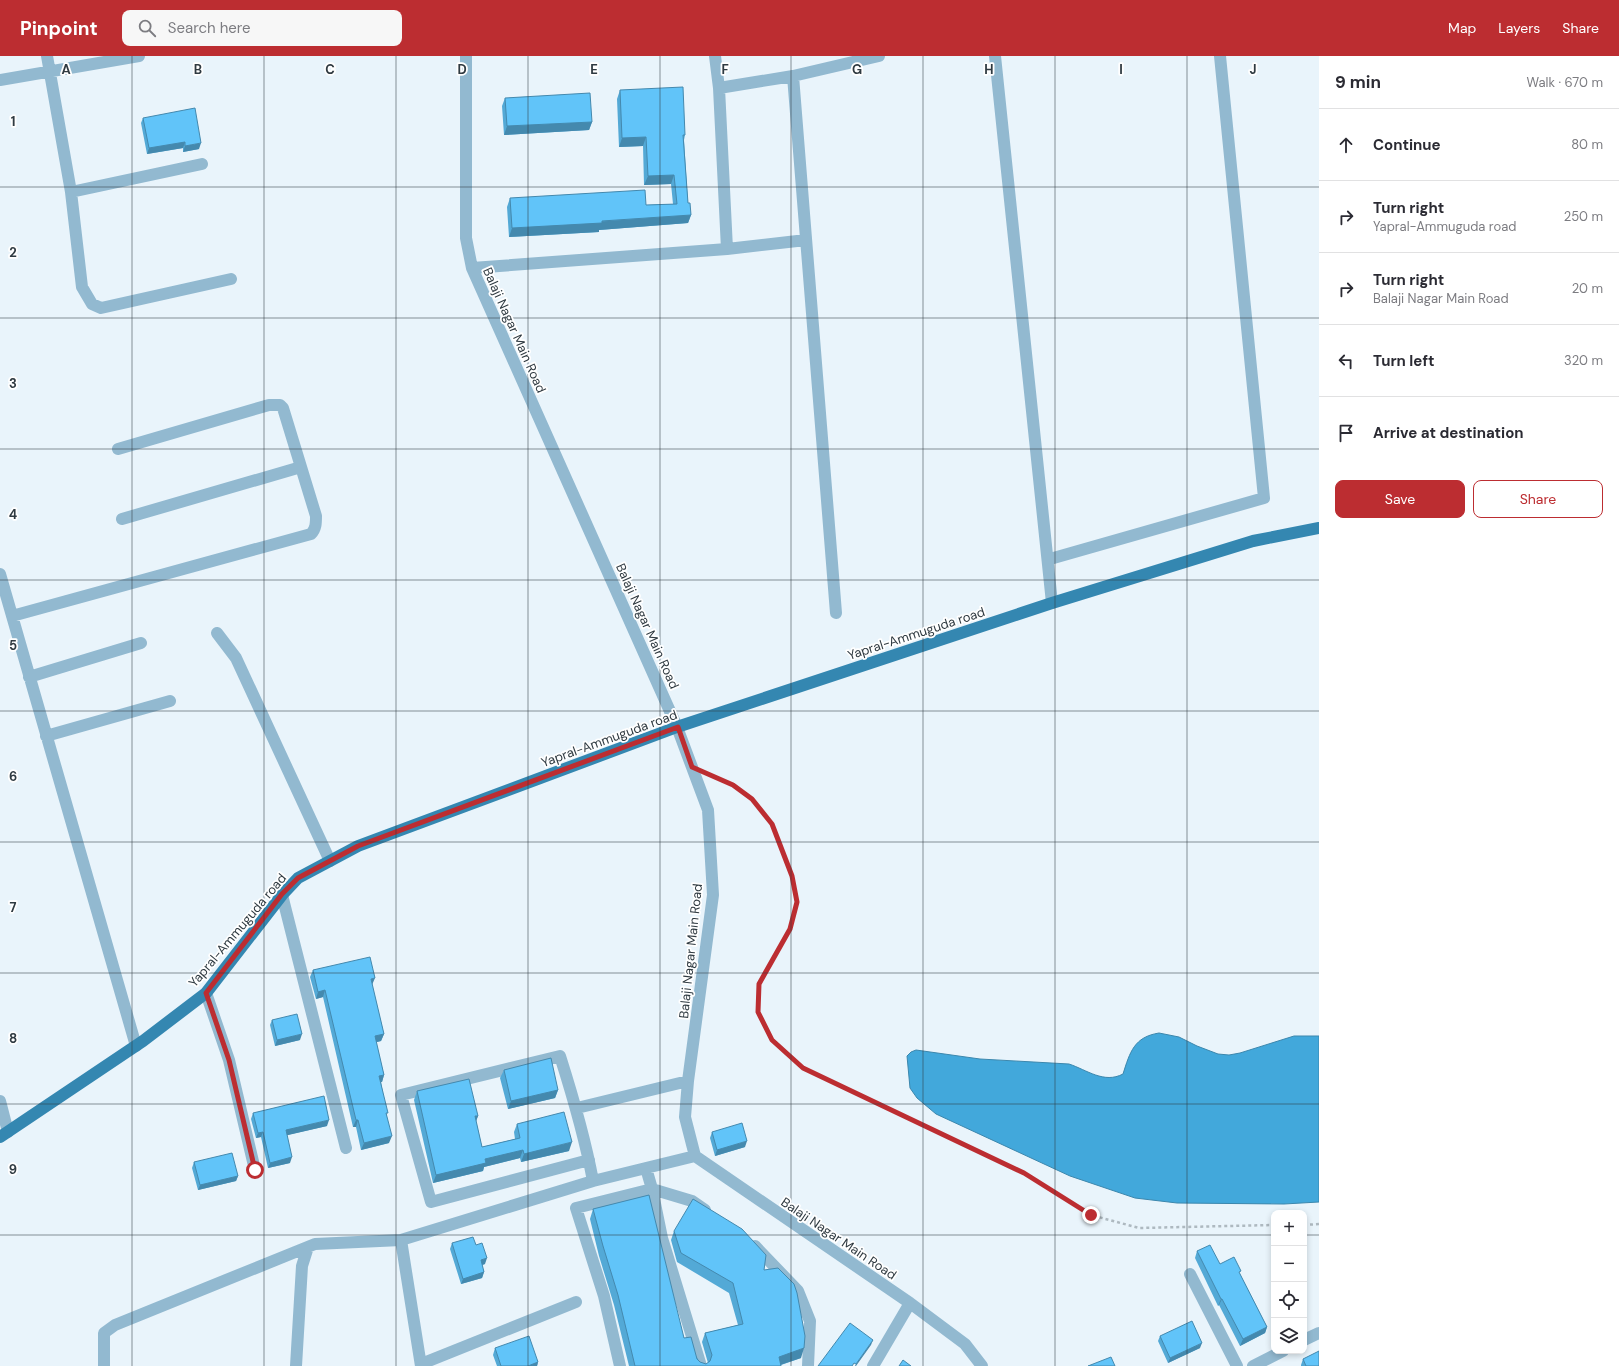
<!DOCTYPE html>
<html lang="en">
<head>
<meta charset="utf-8">
<style>
  body { margin:0; font-family:"DM Sans",sans-serif; background:#f7f7f7; color:#2b2b33 }
  .controls { position:absolute; right:12px; bottom:12px; display:grid; overflow:hidden; border-radius:8px; box-shadow:0 2px 6px #0003 }
  .controls button { width:36px; height:36px; display:grid; place-items:center; padding:0; border:0; border-bottom:1px solid #e1e1e2; background:#fff; color:#2b2b33; font:20px sans-serif }
  .stop { position:absolute; width:12px; height:12px; margin:-9px; border:3px solid #bc2d31; border-radius:50%; background:#fff }
  .stop.end { background:#bc2d31; border-color:#fff; box-shadow:0 1px 4px #0008 }
  .list { margin:0; padding:0; list-style:none }
  h2 { display:flex; justify-content:space-between; align-items:center; height:52px; margin:0; padding:0 16px; font-size:17px }
  h2 small { font-size:13px; font-weight:400; color:#7c7c81 }
  .list li { display:grid; grid-template-columns:26px 1fr auto; gap:12px; align-items:center; box-sizing:border-box; height:72px; padding:0 16px; border-top:1px solid #e1e1e2 }
  .list b { display:block; font-size:15px; white-space:nowrap }
  .list p { margin:0; font-size:13px; white-space:nowrap; color:#7c7c81 }
  .list em { font-size:13px; font-style:normal; color:#7c7c81 }
  .actions { display:flex; gap:8px; padding:12px 16px }
  .actions a { flex:1; padding:9px 0; border:1px solid #bc2d31; border-radius:8px; text-align:center; font-size:14px; color:#bc2d31 }
  .actions .main { background:#bc2d31; color:#fff }
  .icon { flex:none; width:22px; height:22px; fill:none; stroke:currentColor; stroke-width:2; stroke-linecap:round; stroke-linejoin:round }
  .map { position:relative; flex:none; width:1319px; height:1310px; overflow:hidden }
  header { display:flex; align-items:center; gap:24px; box-sizing:border-box; height:56px; padding:0 20px; background:#bc2d31; color:#fff }
  header strong { font-size:19px }
  nav { display:flex; gap:22px; margin-inline-start:auto; font-size:14px }
  .search { width:280px; height:36px; background:#f7f7f7; display:flex; align-items:center; gap:10px; box-sizing:border-box; padding:0 14px; border-radius:8px; color:#7c7c81; font-size:15px }
  main { display:flex }
  aside { flex:1; background:#fff }
  .map>svg:first-child { display:block }
</style>
</head>
<body>
<header>
<strong>Pinpoint</strong>
<div class="search"><svg class="icon" aria-label="search" viewBox="0 0 24 24"><circle cx="10" cy="10" r="6"/><path d="M15 15l6 6"/></svg>Search here</div>
<nav><a>Map</a><a>Layers</a><a>Share</a></nav>
</header>
<main>
<div class="map">
<svg width="1319" height="1310" viewBox="0 0 1319 1310">
  <rect width="100%" height="100%" fill="#e9f4fb"/>
  <path fill="#42a8db" stroke="#3c87ad" d="M1159 977 1179 981 1197 990 1218 998 1229 999 1240 997 1294 980H1319V1146L1284 1148 1177 1147 1135 1142 1070 1120 936 1058 917 1042 910 1032 907 1000 911 996 916 994 980 1003 1069 1008C1087 1014 1104 1028 1123 1018 1130 996 1134 981 1159 977Z"/>
  <g fill="none" stroke-linecap="round" stroke-linejoin="round">
    <path stroke="#aeb9c0" stroke-width="2.5" stroke-dasharray="3 3" stroke-linecap="butt" d="M708 718 733 729 752 743 772 768 792 820 797 846 790 873 759 928 758 956 772 984 803 1012 1024 1117 1091 1159 1139 1172 1274 1169
      M1304 1169 1319 1168"/>
    <path stroke="#92b9d0" stroke-width="12" d="M47 0 71 136 82 231 92 248 101 252 231 223
      M466 0V182L472 212 677 671 708 754 713 839 688 1025 685 1061 695 1100 910 1247 965 1288 982 1310
      M715 0 719 32 727 193
      M995 0 1052 547
      M793 20 836 557
      M0 24 139 0
      M719 32 793 20 879 0
      M71 136 202 108
      M472 212 727 193 806 184
      M122 463 301 411
      M1050 503 1264 442 1220 0
      M0 518 136 990
      M12 560 311 478C316 473 316 467 316 460L283 352 280 349H269L118 393
      M217 577 236 602 330 805
      M29 621 141 587
      M46 680 170 645
      M282 839 346 1092
      M206 937 229 1004 255 1114
      M0 1045 8 1076
      M577 1052 688 1025
      M589 1104 431 1146 401 1039 560 1000C573 1041 585 1082 593 1125
      M646 1112 652 1133 692 1145 705 1154
      M401 1184 421 1310
      M755 1190 798 1235 810 1265 808 1310
      M1190 1218 1237 1310
      M1304 1284 1319 1277
      M421 1308 576 1246
      M104 1310V1277L115 1269 315 1188 401 1184 593 1125 695 1100
      M296 1310 302 1210 308 1191
      M620 1310 604 1240 576 1152 652 1133 662 1182 701 1310
      M873 1310 910 1247
      M1253 1310 1283 1295"/>
    <path stroke="#3487b1" stroke-width="12" d="M0 1081 143 985 206 937 282 839 298 822 358 790 677 671 1052 547 1253 485 1319 472"/>
  </g>
  <path fill="#53a9d6" d="M620 34 685 79 684 84 688 147 691 159 688 167 599 174V176L509 181 507 151 510 142 646 149 673 148 671 128 644 129 643 90 619 91 617 43Z
    M505 42 592 66 589 74 504 79 502 50Z
    M143 62 199 93 183 96V92L147 98 141 67Z
    M313 914 372 929 384 978 381 985 376 986 384 1019 382 1026H381L387 1060 389 1087 361 1094 356 1071H353L323 941 316 943 310 921Z
    M272 964 300 984 275 990 270 969Z
    M504 1014 558 1034 555 1042 508 1053 500 1022Z
    M417 1035 478 1060 476 1065 482 1091 515 1083 514 1076 517 1068 569 1095 521 1106 520 1102 484 1111 483 1115 433 1127 414 1044Z
    M253 1057 327 1070 287 1079 290 1107 268 1112 261 1081 256 1082 251 1063Z
    M712 1076 745 1091 715 1100 710 1082Z
    M194 1106 238 1120 236 1125 198 1134 192 1112Z
    M593 1153 684 1282 700 1306 706 1308 708 1307 702 1286 705 1277 738 1269 729 1237 677 1206 671 1184 674 1175 764 1214 801 1302 781 1309V1310H629L614 1249 599 1200 590 1163Z
    M452 1187 476 1189 485 1208 482 1209 484 1216 482 1222 461 1228 450 1193Z
    M1197 1195 1220 1208 1240 1218 1267 1271 1265 1277 1240 1290 1219 1249 1218 1250 1195 1202Z
    M1160 1280 1200 1292 1168 1307 1158 1285Z
    M495 1292 538 1306 537 1310H497L493 1299Z
    M1303 1303 1319 1310H1301V1309Z"/>
  <path fill="#4489ae" d="M592 66 589 74 504 79 507 70Z
    M646 81 643 90 619 91 622 82Z
    M185 86 183 92 147 98 149 92Z
    M201 87 199 93 183 96 185 90Z
    M674 119 671 128 644 129 648 120Z
    M691 159 688 167 599 174V176L509 181 512 172Z
    M375 922 372 929 371 923Z
    M325 934 323 941 316 943 318 936Z
    M302 978 300 984 275 990 277 984Z
    M384 978 381 985 373 987 375 980Z
    M384 1019 382 1026 377 1027 379 1020Z
    M558 1034 555 1042 508 1053 511 1045Z
    M475 1060H478L475 1068Z
    M329 1064 327 1070 284 1080 286 1074Z
    M356 1064H358L356 1071H353Z
    M263 1076 261 1081 256 1082 258 1077Z
    M392 1080 389 1087 361 1094 364 1087Z
    M747 1085 745 1091 715 1100 717 1094Z
    M572 1086 569 1095 521 1106 524 1098Z
    M523 1094 520 1102 484 1111 483 1115 433 1127 436 1119 485 1103Z
    M292 1101 290 1107 268 1112 270 1107Z
    M238 1120 236 1125 198 1134 200 1129Z
    M487 1202 485 1208 479 1210 481 1204Z
    M484 1216 482 1222 461 1228 463 1223Z
    M1221 1243H1222L1219 1249 1218 1250Z
    M1267 1271 1265 1277 1240 1290 1243 1283Z
    M873 1284 871 1289 856 1310H855L856 1308Z
    M1202 1287 1200 1292 1168 1307 1170 1302Z
    M804 1292 801 1302 777 1310 779 1301Z
    M538 1306 537 1310H528Z"/>
  <path fill="#61c4f9" stroke="#4489ae" d="M683 31 685 79H683L688 147H690L691 159 602 165V167L512 172 510 142 645 134 646 149 677 148 674 119 648 120 646 81 622 82 620 34Z
    M590 37 592 66 507 70 505 42Z
    M195 52 201 87 185 90V86L149 92 143 62Z
    M370 901 375 922 371 923 384 978 375 980 384 1019 379 1020 388 1057H386L392 1080 364 1087 358 1064H356L325 934 318 936 313 914Z
    M297 958 302 978 277 984 272 964Z
    M551 1002 558 1034 511 1045 504 1014Z
    M469 1023 478 1060H475L482 1091 520 1082 517 1068 564 1056 572 1086 524 1098 523 1094 485 1103 486 1107 436 1119 417 1035Z
    M324 1040 329 1064 286 1074 292 1101 270 1107 263 1076 258 1077 253 1057Z
    M742 1067 747 1085 717 1094 712 1076Z
    M232 1097 238 1120 200 1129 194 1106Z
    M649 1139 684 1282 691 1281 697 1303 700 1306 706 1308 710 1305 712 1299 705 1277 743 1268 733 1227 681 1197 674 1175 693 1143 742 1173 766 1199 764 1214 778 1212 794 1228 797 1237 805 1280 804 1292 779 1301 781 1310H635L618 1239 603 1190 593 1153Z
    M473 1181 476 1189 482 1187 487 1202 481 1204 484 1216 463 1223 452 1187Z
    M1210 1189 1220 1208 1234 1201 1241 1215 1239 1216 1267 1271 1243 1283 1222 1243H1221L1197 1195Z
    M1192 1265 1202 1287 1170 1302 1160 1280Z
    M850 1267 873 1284 856 1308 854 1307 852 1310H818Z
    M529 1280 538 1306 528 1310H501L495 1292Z
    M1319 1295V1310H1306L1303 1303Z
    M1111 1301 1115 1310H1088Z
    M903 1304 911 1310H899Z"/>
  <g fill="none" stroke-linecap="round" stroke-linejoin="round">
    <path stroke="#bc2d31" stroke-width="5" d="M255 1114 229 1004 206 937 282 838 298 822 358 790 678 671 692 711 733 729 752 743 772 768 792 820 797 846 790 873 759 928 758 956 772 984 803 1012 1024 1117 1091 1159"/>
  </g>
  <path fill="none" stroke="#2f3a41" stroke-width="1" stroke-opacity="0.55" d="M132 0V1310M264 0V1310M396 0V1310M528 0V1310M660 0V1310M791 0V1310M923 0V1310M1055 0V1310M1187 0V1310M0 131H1319M0 262H1319M0 393H1319M0 524H1319M0 655H1319M0 786H1319M0 917H1319M0 1048H1319M0 1179H1274M1304 1179H1319"/>
  <g text-anchor="middle" stroke-width="3.5" stroke-linejoin="round" paint-order="stroke">
    <g font-size="13" fill="#2f3a41" stroke="#fff">
      <text transform="translate(515 274) rotate(66)" y="5">Balaji Nagar Main Road</text>
      <text transform="translate(648 570) rotate(66)" y="5">Balaji Nagar Main Road</text>
      <text transform="translate(916 577) rotate(-18)" y="5">Yapral-Ammuguda road</text>
      <text transform="translate(609 682) rotate(-20)" y="5">Yapral-Ammuguda road</text>
      <text transform="translate(237 874) rotate(-50)" y="5">Yapral-Ammuguda road</text>
      <text transform="translate(690 895) rotate(-84)" y="5">Balaji Nagar Main Road</text>
      <text transform="translate(839 1182) rotate(34)" y="5">Balaji Nagar Main Road</text>
    </g>
  </g>
  <g font-size="13" text-anchor="middle" font-weight="bold" fill="#2f3a41" stroke="#fff" stroke-width="3.5" stroke-linejoin="round" paint-order="stroke">
    <text x="66" y="18">A</text>
    <text x="198" y="18">B</text>
    <text x="330" y="18">C</text>
    <text x="462" y="18">D</text>
    <text x="594" y="18">E</text>
    <text x="725" y="18">F</text>
    <text x="857" y="18">G</text>
    <text x="989" y="18">H</text>
    <text x="1121" y="18">I</text>
    <text x="1253" y="18">J</text>
    <text x="13" y="70">1</text>
    <text x="13" y="201">2</text>
    <text x="13" y="332">3</text>
    <text x="13" y="463">4</text>
    <text x="13" y="594">5</text>
    <text x="13" y="725">6</text>
    <text x="13" y="856">7</text>
    <text x="13" y="987">8</text>
    <text x="13" y="1118">9</text>
  </g>
</svg>
<div class="controls">
<button>+</button>
<button>−</button>
<button><svg class="icon" aria-label="locate" viewBox="0 0 24 24"><circle cx="12" cy="12" r="6"/><path d="M12 2v4M12 18v4M2 12h4M18 12h4"/></svg></button>
<button><svg class="icon" aria-label="layers" viewBox="0 0 24 24"><path d="M12 4l9 5-9 5-9-5zM3 14l9 5 9-5"/></svg></button>
</div>
<div class="stop" style="left:255px;top:1114px"></div>
<div class="stop end" style="left:1091px;top:1159px"></div>
</div>
<aside>
<h2>9 min<small>Walk · 670 m</small></h2>
<ul class="list">
<li><svg class="icon" aria-label="ahead" viewBox="0 0 24 24"><path d="M12 20V5M6 11l6-6 6 6"/></svg><div><b>Continue</b></div><em>80 m</em></li>
<li><svg class="icon" aria-label="right" viewBox="0 0 24 24"><path d="M7 20v-9h11M14 6l5 5-5 5"/></svg><div><b>Turn right</b><p>Yapral-Ammuguda road</p></div><em>250 m</em></li>
<li><svg class="icon" aria-label="right" viewBox="0 0 24 24"><path d="M7 20v-9h11M14 6l5 5-5 5"/></svg><div><b>Turn right</b><p>Balaji Nagar Main Road</p></div><em>20 m</em></li>
<li><svg class="icon" aria-label="left" viewBox="0 0 24 24"><path d="M17 20v-9H6M10 6l-5 5 5 5"/></svg><div><b>Turn left</b></div><em>320 m</em></li>
<li><svg class="icon" aria-label="arrive" viewBox="0 0 24 24"><path d="M6 21V4h12l-3 4 3 4H6"/></svg><div><b>Arrive at destination</b></div></li>
</ul>
<div class="actions"><a class="main">Save</a><a>Share</a></div>
</aside>
</main>
</body>
</html>
